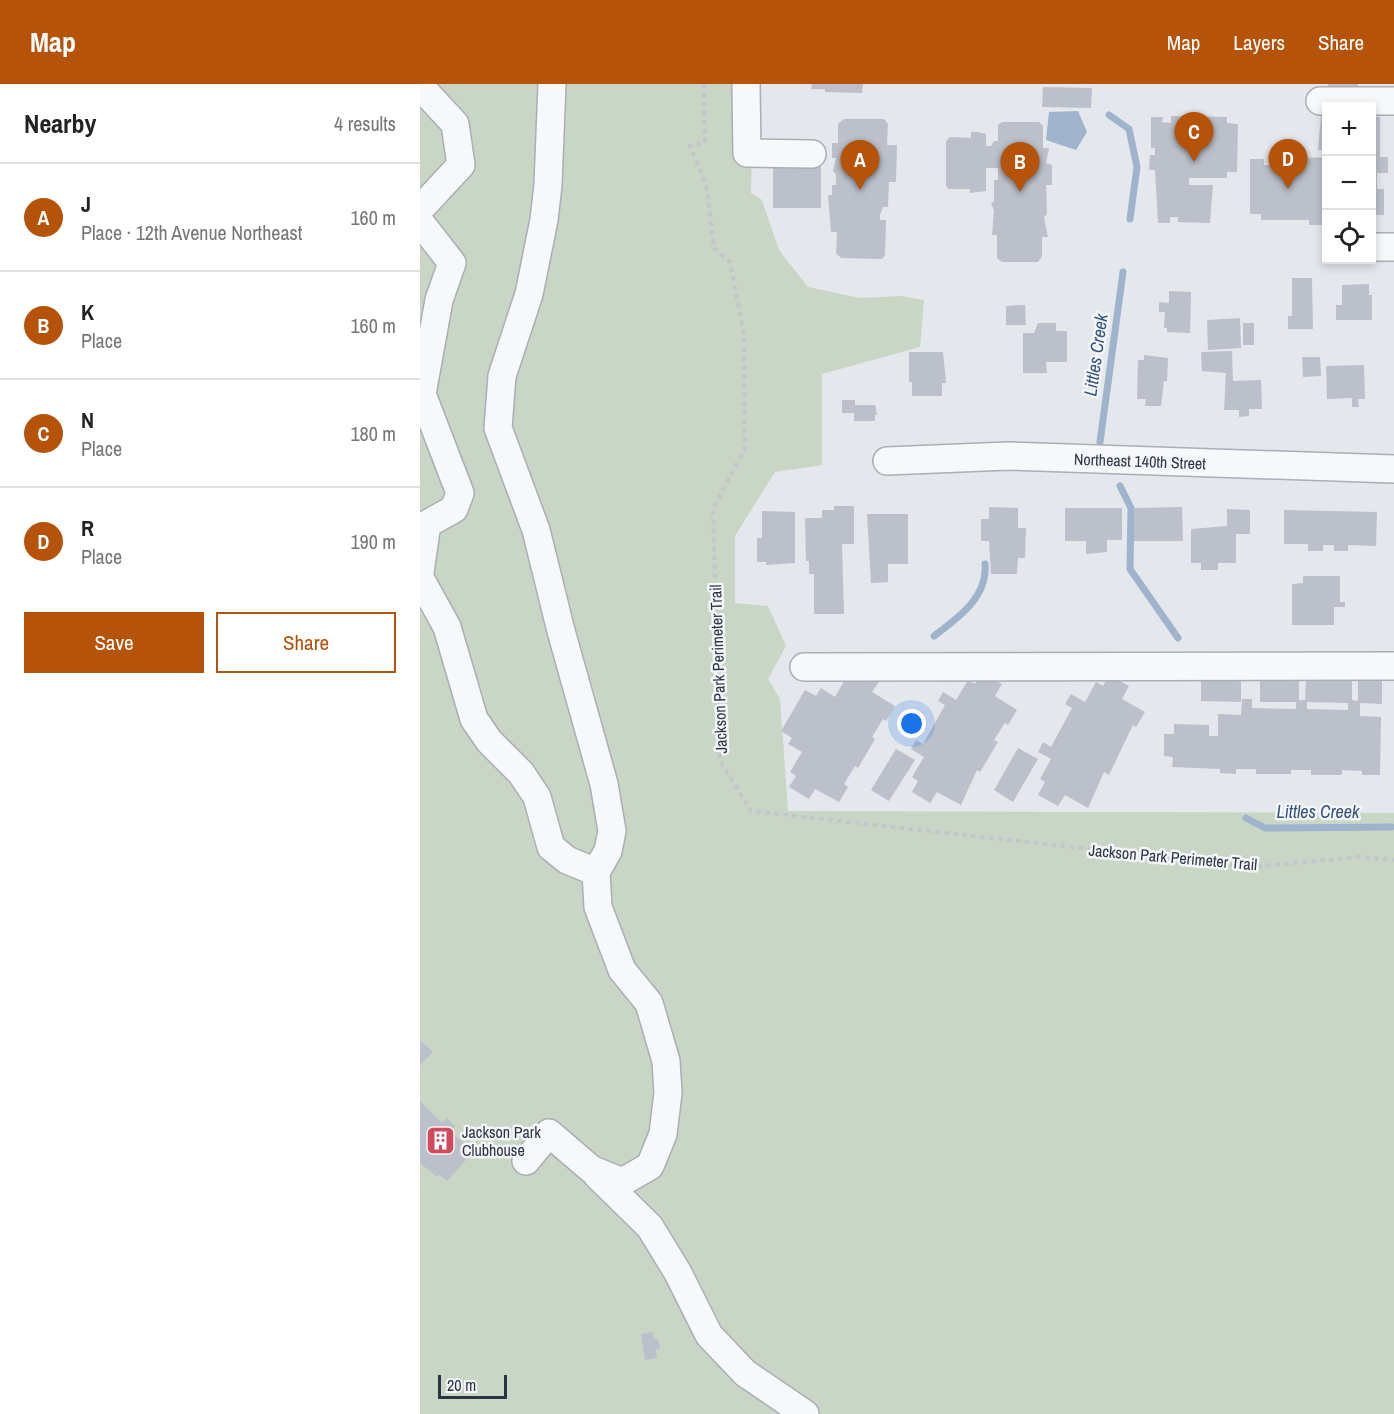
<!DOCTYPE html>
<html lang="en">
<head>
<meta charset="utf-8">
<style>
  body { margin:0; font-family:"Archivo Narrow",sans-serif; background:#f2f2f2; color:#222 }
  .controls { position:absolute; right:18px; top:18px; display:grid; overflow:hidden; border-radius:0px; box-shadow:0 3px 9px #0003 }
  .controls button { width:54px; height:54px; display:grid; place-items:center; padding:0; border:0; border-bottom:2px solid #e0e0e0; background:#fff; color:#222; font:30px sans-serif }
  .scale { position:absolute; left:18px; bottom:15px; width:69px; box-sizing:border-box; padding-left:6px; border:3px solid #2b3445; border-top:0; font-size:16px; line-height:21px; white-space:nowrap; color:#2b3445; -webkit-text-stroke:4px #f4f6f9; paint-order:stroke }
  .you { position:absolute; left:492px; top:640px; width:21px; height:21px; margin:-15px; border:4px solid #fff; border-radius:50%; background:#1a73e8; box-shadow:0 0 0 9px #1a73e833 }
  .badge { display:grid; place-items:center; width:39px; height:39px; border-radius:50%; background:#b45309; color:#fff; font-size:20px; font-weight:700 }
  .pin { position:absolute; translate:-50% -50px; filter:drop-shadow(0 2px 3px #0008) }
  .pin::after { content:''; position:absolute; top:32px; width:21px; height:18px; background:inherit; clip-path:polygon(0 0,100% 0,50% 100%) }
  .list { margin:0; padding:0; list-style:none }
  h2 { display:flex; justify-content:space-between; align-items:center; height:78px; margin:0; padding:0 24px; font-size:26px }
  h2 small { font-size:20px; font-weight:400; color:#767676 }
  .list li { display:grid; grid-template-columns:39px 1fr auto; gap:18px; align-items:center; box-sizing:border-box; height:108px; padding:0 24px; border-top:2px solid #e0e0e0 }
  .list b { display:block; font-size:22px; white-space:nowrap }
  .list p { margin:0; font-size:20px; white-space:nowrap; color:#767676 }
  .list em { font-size:20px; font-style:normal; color:#767676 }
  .actions { display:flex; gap:12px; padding:18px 24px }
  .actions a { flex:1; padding:14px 0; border:2px solid #b45309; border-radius:0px; text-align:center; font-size:21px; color:#b45309 }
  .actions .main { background:#b45309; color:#fff }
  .icon { flex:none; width:33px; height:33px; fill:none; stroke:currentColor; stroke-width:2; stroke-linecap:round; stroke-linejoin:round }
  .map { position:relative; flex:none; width:974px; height:1330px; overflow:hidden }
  header { display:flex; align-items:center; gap:36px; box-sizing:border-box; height:84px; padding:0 30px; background:#b45309; color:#fff }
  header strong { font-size:28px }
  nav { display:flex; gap:33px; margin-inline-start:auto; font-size:21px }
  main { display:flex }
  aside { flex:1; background:#fff }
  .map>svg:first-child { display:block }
</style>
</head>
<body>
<header>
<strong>Map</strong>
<nav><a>Map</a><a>Layers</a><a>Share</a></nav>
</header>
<main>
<aside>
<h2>Nearby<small>4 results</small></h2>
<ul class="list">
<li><span class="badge">A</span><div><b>J</b><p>Place · 12th Avenue Northeast</p></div><em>160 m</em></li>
<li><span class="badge">B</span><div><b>K</b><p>Place</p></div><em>160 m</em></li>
<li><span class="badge">C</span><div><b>N</b><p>Place</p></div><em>180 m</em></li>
<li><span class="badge">D</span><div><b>R</b><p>Place</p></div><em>190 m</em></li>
</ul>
<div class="actions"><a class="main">Save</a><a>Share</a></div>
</aside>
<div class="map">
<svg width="974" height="1330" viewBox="0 0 974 1330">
  <rect width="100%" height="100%" fill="#e4e7ec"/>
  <path fill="#c9d6c5" d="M0 0H327L332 63 331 109 342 116 359 166 388 203 440 214 481 212 504 216 500 263 402 290V381L355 388 315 452V519L348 522 366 562 348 595 360 615 368 727 974 729V1330H0Z"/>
  <path fill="#9fb4cc" d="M658 27 667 48 656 66 626 56 629 28Z"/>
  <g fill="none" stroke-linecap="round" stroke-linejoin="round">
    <path stroke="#9fb4cc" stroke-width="7" d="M689 31 709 45 717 83 710 135
      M680 358 703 188
      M700 402 711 424 710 485 758 554
      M514 552C538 534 568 513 565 480
      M826 734 845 744 972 743"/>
  </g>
  <path fill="#bbc0ca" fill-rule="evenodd" d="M392 0H443L442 9 405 8V5H391Z
    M908 0H938V6L908 5Z
    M623 3 672 4 671 24 622 23Z
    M751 32 807 33V39L818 40 817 88H807V94H769V101H793L790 139 758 138V133H750V139H738L735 86H729L730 71H735V64H731V33H743L742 38 751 39Z
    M901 32H906V66H898Z
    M952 33H960V73H968V89H957V105H964V131H952Z
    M424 35H464L468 40 467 61H477L476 98H469L468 123H463L460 131V136H466L465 171 462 175 421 174 416 169 417 148H411L408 111H412V101H416V90L413 87 416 74H412V59H418V40Z
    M582 38H619L623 42V64H629L626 79 632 81V101H626L627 130 624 133 628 153H622V172L618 178H582L577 174V151H572L574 126 571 120 574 117V96H578V84H566V107L550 109V105H528L526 101V57L530 53 551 54V48H558L566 50V62H571L574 57H578V41Z
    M850 72H868V75L905 73 906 136H902V141H889V136H841V130H830V75H844V81H850Z
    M353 81H401V124H353Z
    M872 194H892L893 245H868V232H872Z
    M949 200V211H952V236H916V221H922V201Z
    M749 207 771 208 770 249 747 248V244H744L745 228H739V218L749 219Z
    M605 221 606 241H586V222Z
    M820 234 821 264 788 266 787 236Z
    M618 239H636V247H647V278H626L627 289H603V249H614Z
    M823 239H834V261H823Z
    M812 267 813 297 841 296 842 325H829V332L819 333V326H804L806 289 782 287 781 268Z
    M489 268H523L526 299H522V312H492V298H489Z
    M724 271 748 274 747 297H744L741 322H725L726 315H717L718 276H724Z
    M882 273H900L901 292 883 293Z
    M944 281 945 315H938L939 323H932V314L907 315 906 282Z
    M422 316H435V321H455L457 331H455V337H434V329H422Z
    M414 422H434V460H422L424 530H394V490H389V477H386L385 434H402V426H414Z
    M569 423 598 424V444H606L605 474H598L597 490H571L569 457H561V435H569Z
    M762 423 763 457H714V424Z
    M645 424H702V456H687V468L666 470V457H645Z
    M807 425 830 426V450H816V479H798V486H781V479H771V445L807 442Z
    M864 426 957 428 956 462 928 461V467H914V461H903V467H888V460H864Z
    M342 427 375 428V479L346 481V478H337V454H342Z
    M447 430H488V480H468V498L451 499Z
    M883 492H920V518H925V523H914V541H872V500L883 499Z
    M562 589 582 600 575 612 597 626 588 641 585 639 574 656 578 658 560 688 557 686 541 721 517 708 510 719 492 708 498 697 492 693 504 673 491 665 496 656 503 660 525 621 518 617 523 608 536 616 548 596 555 600Z
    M689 591 709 602 702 615 725 628 716 643 713 641 689 691 684 688 668 724 645 711 638 722 618 711 625 698 620 695 631 675 618 668 623 658 631 663 652 624 645 620 651 610 665 618 676 598 683 602Z
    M427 592 460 596 452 608 475 622 466 637 463 635 452 653 455 655 438 684 435 682 424 700 428 703 419 718 395 705 389 715 369 703 376 692 370 688 382 668 368 660 372 654 361 647 385 606 396 612 401 604 415 613Z
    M781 594 821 595V618L781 617Z
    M840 595 879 596V616H885L886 595 932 596V616L938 617V596L962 597V620L940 619V632L961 633 960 691H942V687L922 686V691H891V686H871V690H836V685H816V690L800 689V685L752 683 753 673 744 672V650H754V640L789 641V652H798V630L821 631 822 615H832V624L876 625V618H840ZM887 618 928 619V626L887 625Z
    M598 664 618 675 593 718 574 706Z
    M476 665 495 676 469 717 451 706Z
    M0 956 13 968 0 981Z
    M0 1017 22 1039 27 1034 35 1042 30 1047 53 1068 27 1097 19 1090 17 1093 0 1079Z
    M233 1248 234 1255H238L240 1265H236L237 1274 225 1276 221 1250Z"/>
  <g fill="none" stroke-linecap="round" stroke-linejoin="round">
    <defs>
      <path id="minor" d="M326 0 327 69 392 70
        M0 2 35 40 41 81 0 125
        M900 17H974
        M0 138 32 179 19 216 2 310 40 409 34 425 7 440 0 488
        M952 163H974
        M467 377 588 372 974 385
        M0 494 27 543 54 635 69 657 101 689 117 713 131 763 147 776 176 788
        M384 583 974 582
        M106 1077 129 1049 171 1085 202 1098 230 1082 243 1050 248 1009 246 977 229 919 202 886 178 823 176 788 188 767 192 747 184 700 141 547 116 446 78 344 82 292 109 210 124 136 128 101 132 0
        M177 1091 230 1143 258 1189 289 1251 325 1289 385 1330"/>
    </defs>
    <use href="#minor" stroke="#a9aeb7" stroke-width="30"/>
    <path stroke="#c2c5cb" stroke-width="4" stroke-dasharray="4.5 4.5" stroke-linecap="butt" d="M284 0 285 59 270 62 286 100 294 164 310 178 324 251 325 364 293 425 300 677 331 727 830 783 940 773 974 776"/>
    <use href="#minor" stroke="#f7f8fa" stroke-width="27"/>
  </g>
  <defs>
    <symbol id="building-square" viewBox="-11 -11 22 22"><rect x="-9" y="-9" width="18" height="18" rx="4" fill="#d1495b" stroke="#f4f6f9"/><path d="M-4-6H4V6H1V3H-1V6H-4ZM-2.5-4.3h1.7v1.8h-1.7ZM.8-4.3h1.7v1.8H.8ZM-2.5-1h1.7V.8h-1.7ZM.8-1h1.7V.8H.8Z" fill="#fff"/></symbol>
  </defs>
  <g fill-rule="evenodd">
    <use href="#building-square" x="4" y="1040" width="33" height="33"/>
  </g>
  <g text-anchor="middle" stroke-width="5" stroke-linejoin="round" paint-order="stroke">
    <g font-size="16" fill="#2b3445" stroke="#f4f6f9">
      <text transform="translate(720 377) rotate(2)" y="6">Northeast 140th Street</text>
      <text transform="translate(298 585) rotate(-92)" y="6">Jackson Park Perimeter Trail</text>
      <text transform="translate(753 773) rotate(5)" y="6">Jackson Park Perimeter Trail</text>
    </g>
    <g font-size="16" fill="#2b3445" stroke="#f4f6f9" text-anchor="start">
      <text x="42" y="1054">Jackson Park<tspan x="42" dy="18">Clubhouse</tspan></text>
    </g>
    <g font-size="18" font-style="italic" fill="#34527a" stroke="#f4f6f9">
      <text transform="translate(676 271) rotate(-82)" y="6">Littles Creek</text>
      <text x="898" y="734">Littles Creek</text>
    </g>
  </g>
</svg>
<div class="controls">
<button>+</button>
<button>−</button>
<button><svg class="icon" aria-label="locate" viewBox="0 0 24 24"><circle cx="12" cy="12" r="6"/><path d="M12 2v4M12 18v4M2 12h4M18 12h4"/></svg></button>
</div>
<div class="scale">20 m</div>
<div class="you"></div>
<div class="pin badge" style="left:440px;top:106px">A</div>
<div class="pin badge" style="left:600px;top:108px">B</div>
<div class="pin badge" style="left:774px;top:78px">C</div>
<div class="pin badge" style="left:868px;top:105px">D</div>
</div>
</main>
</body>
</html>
